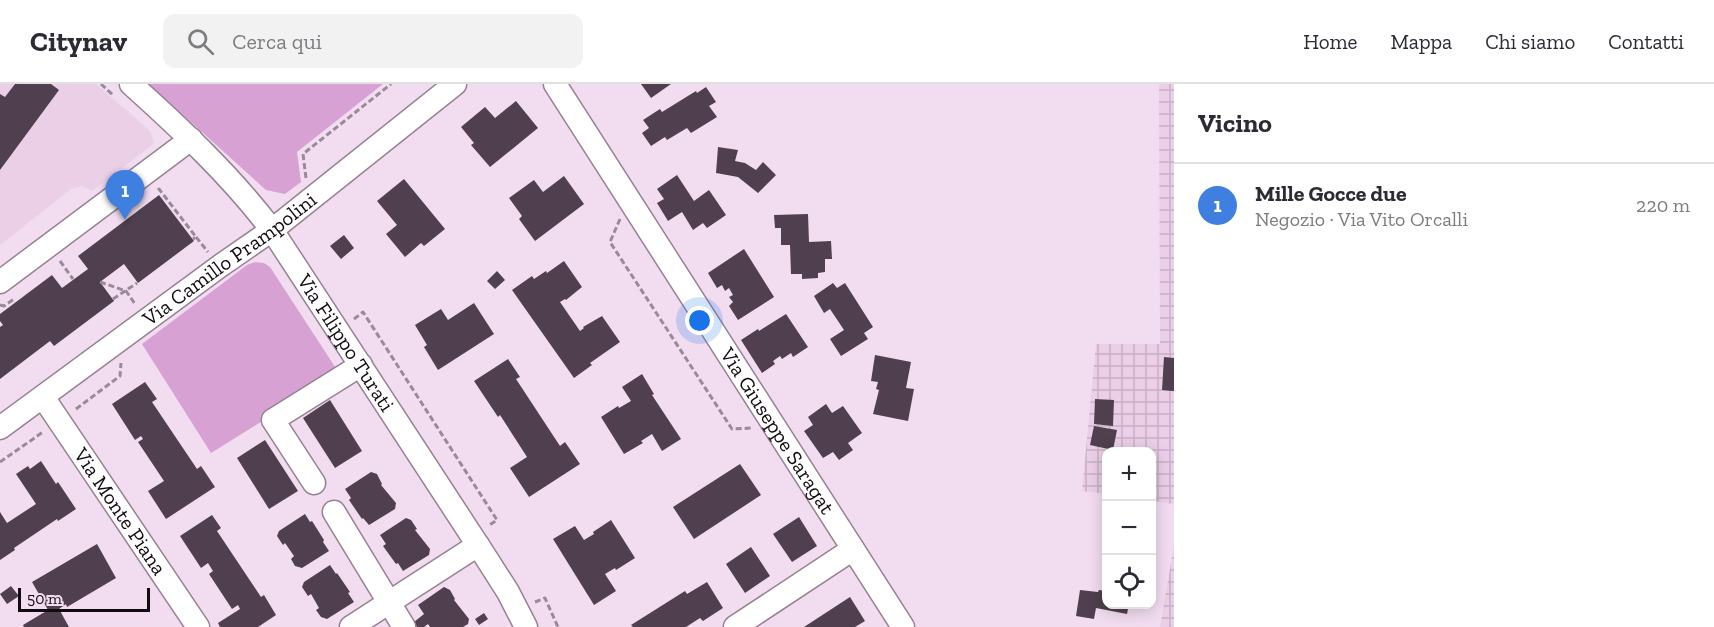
<!DOCTYPE html>
<html lang="it">
<head>
<meta charset="utf-8">
<style>
  body { margin:0; font-family:"Zilla Slab",serif; background:#f2f2f3; color:#2b2b33 }
  .controls { position:absolute; right:18px; bottom:18px; display:grid; overflow:hidden; border-radius:12px; box-shadow:0 3px 15px #0003 }
  .controls button { width:54px; height:54px; display:grid; place-items:center; padding:0; border:0; border-bottom:2px solid #e1e1e2; background:#fff; color:#2b2b33; font:30px sans-serif }
  .scale { position:absolute; left:18px; bottom:15px; width:132px; box-sizing:border-box; padding-left:6px; border:3px solid #110a10; border-top:0; font-size:16px; line-height:21px; white-space:nowrap; color:#110a10; -webkit-text-stroke:4px #f2ddf0; paint-order:stroke }
  .you { position:absolute; left:700px; top:237px; width:21px; height:21px; margin:-15px; border:4px solid #fff; border-radius:50%; background:#1a73e8; box-shadow:0 0 0 9px #1a73e833 }
  .badge { display:grid; place-items:center; width:39px; height:39px; border-radius:50%; background:#db2777; color:#fff; font-size:20px; font-weight:700 }
  .pin { position:absolute; translate:-50% -50px; filter:drop-shadow(0 2px 3px #0008) }
  .pin::after { content:''; position:absolute; top:32px; width:21px; height:18px; background:inherit; clip-path:polygon(0 0,100% 0,50% 100%) }
  .list { margin:0; padding:0; list-style:none }
  h2 { display:flex; justify-content:space-between; align-items:center; height:78px; margin:0; padding:0 24px; font-size:26px }
  h2 small { font-size:20px; font-weight:400; color:#7c7c81 }
  .list li { display:grid; grid-template-columns:39px 1fr auto; gap:18px; align-items:center; box-sizing:border-box; height:84px; padding:0 24px; border-top:2px solid #e1e1e2 }
  .list b { display:block; font-size:22px; white-space:nowrap }
  .list p { margin:0; font-size:20px; white-space:nowrap; color:#7c7c81 }
  .list em { font-size:20px; font-style:normal; color:#7c7c81 }
  .icon { flex:none; width:33px; height:33px; fill:none; stroke:currentColor; stroke-width:2; stroke-linecap:round; stroke-linejoin:round }
  .map { position:relative; flex:none; width:1174px; height:543px; overflow:hidden }
  header { display:flex; align-items:center; gap:36px; box-sizing:border-box; height:84px; padding:0 30px; background:#fff; border-bottom:2px solid #e1e1e2 }
  header strong { font-size:28px }
  nav { display:flex; gap:33px; margin-inline-start:auto; font-size:21px }
  .search { width:420px; height:54px; background:#f2f2f3; display:flex; align-items:center; gap:15px; box-sizing:border-box; padding:0 21px; border-radius:12px; color:#7c7c81; font-size:22px }
  main { display:flex }
  aside { flex:1; background:#fff }
  .map>svg:first-child { display:block }
</style>
</head>
<body>
<header>
<strong>Citynav</strong>
<div class="search"><svg class="icon" aria-label="search" viewBox="0 0 24 24"><circle cx="10" cy="10" r="6"/><path d="M15 15l6 6"/></svg>Cerca qui</div>
<nav><a>Home</a><a>Mappa</a><a>Chi siamo</a><a>Contatti</a></nav>
</header>
<main>
<div class="map">
<svg width="1174" height="543" viewBox="0 0 1174 543">
  <defs>
    <pattern id="industrial-grid" width="8" height="8" patternUnits="userSpaceOnUse" patternTransform="scale(1.5)"><rect width="8" height="8" fill="#ebcfe7"/><path d="M0 4h8M4 0v8" fill="none" stroke="#c8b0c5"/></pattern>
  </defs>
  <rect width="100%" height="100%" fill="#f2ddf0"/>
  <path fill="#ebcfe7" d="M0 0H96L150 47 154 58 151 62 92 107 82 102 71 105 0 161Z"/>
  <path fill="url(#industrial-grid)" d="M1159 0H1174V420L1152 417V368H1106V410L1082 407 1096 260H1160Z
    M1174 461V543H1160Z"/>
  <path fill="#d8a1d3" d="M149 0H383L297 68 301 98 285 110 266 106Z
    M255 178 264 179 270 183 339 289 211 369 142 260 247 181Z"/>
  <path fill="#503f4e" d="M15 0H51L59 6 0 86V10L5 13Z
    M641 0H671L651 14Z
    M706 3 716 18 709 22 717 33 691 49 687 44 667 56 665 53 651 62 642 49 649 44 643 36 660 25 662 28 696 7 697 9Z
    M516 17 538 44 490 83 471 61 474 59 461 43 485 23 495 34Z
    M718 63 738 66 735 77 745 79 756 86 763 78 776 91 758 109 738 93 716 89Z
    M677 91 694 117 709 106 726 131 707 144 703 139 693 146 682 128 668 137 657 119 664 115 657 105Z
    M564 92 584 120 535 157 519 135 522 132 509 114 534 96 543 108Z
    M404 95 445 145 424 162 421 159 405 173 386 150 397 141 377 117Z
    M159 111 194 157 138 199 124 180 100 198 114 217 54 262 50 257 0 295V243L3 241 0 237V230L52 191 62 204 88 185 78 172Z
    M808 130 809 158 831 157 832 175H825V188L818 189V194L802 195V190H791L790 161H781V144H775L774 131Z
    M344 151 354 164 341 175 330 162Z
    M744 165 774 213 738 236 729 222 733 218 729 213 733 211 729 204 725 207 722 201 717 204 708 189Z
    M564 177 582 203 566 216 565 215 560 218 580 247 584 244 583 243 602 232 620 258 590 279 592 281 574 294 512 206 532 192 534 195 546 187 547 189Z
    M497 187 505 196 495 205 487 197Z
    M833 199 837 204 845 199 873 243 864 249 868 255 841 272 830 255 844 246 830 225 824 229 814 212Z
    M474 219 494 250 438 286 424 263 427 261 415 241 441 225 448 236Z
    M786 230 808 263 793 273 791 269 782 275 780 272 773 277 775 280 762 289 741 256 758 245 759 247Z
    M875 271 911 278 906 304 914 305 908 337 873 330 879 306 876 305 878 298 871 297Z
    M1164 273 1174 274V307H1172L1162 306Z
    M508 275 520 293 516 295 560 362 565 358 580 380 529 413 510 384 527 373 500 331 498 333 474 297Z
    M642 290 654 310 652 311 681 355 662 367 652 350 641 357 643 359 624 370 601 333 618 322 619 324 631 317 622 303Z
    M145 298 157 315 152 318 197 385 201 382 215 403 166 435 148 407 164 397 138 358 143 355 141 352 135 356 112 320Z
    M1095 315 1114 316 1113 342 1094 340Z
    M330 316 362 367 335 384 303 334Z
    M826 320 832 329 843 322 862 349 848 359 853 366 839 376 833 368 823 374 804 347 813 341 808 333Z
    M1094 342 1117 346 1113 366 1090 361Z
    M265 356 298 407 269 425 237 374Z
    M41 377 56 400 58 398 76 425 58 437 57 435 14 464 15 466 0 476V428L7 439 36 420 16 390 28 382 30 385Z
    M740 380 761 411 694 455 673 423Z
    M371 388 377 390 382 400 381 401 396 419 395 425 369 441 363 434 362 435 349 416 351 414 345 405Z
    M305 430 310 438 312 437 324 456 323 458 329 467 302 484 295 482 291 475 294 472 285 459 283 461 277 452 279 447Z
    M212 431 221 444 217 447 261 513 264 511 276 531 258 543H220L218 539 240 525 238 521 232 525 209 490 213 487 208 479 201 484 180 452Z
    M799 433 817 462 792 478 773 450Z
    M406 434 411 436 417 445 415 446 430 465 429 471 403 487 398 479 396 480 383 462 386 460 380 451Z
    M611 436 635 474 616 486 615 484 605 490 616 507 594 521 553 455 575 442 584 456 594 450 593 448Z
    M97 460 116 494 67 523 66 520 59 525 69 543H24L23 541 48 526 32 498Z
    M751 463 770 492 745 509 726 480Z
    M330 481 336 490 337 489 350 508 348 509 354 518 327 535 321 533 316 526 319 524 311 510 308 512 302 503 304 498Z
    M707 498 723 524 703 537 700 534 686 543H633L631 541 685 507 687 510Z
    M11 502 19 512 7 520 0 510Z
    M444 503 450 506 455 515 454 516 469 535 468 540 463 543H430L428 540 424 543H417L414 538 424 530 418 521Z
    M1080 506 1098 508 1099 506 1106 507V520H1129L1127 530 1096 524 1094 535 1076 532Z
    M850 513 865 537 855 543H804Z
    M484 529 488 535 479 541 475 535Z"/>
  <g fill="none" stroke-linecap="round" stroke-linejoin="round">
    <defs>
      <g id="minor">
        <path id="s1" d="M131 0C181 45 231 92 272 146L485 472 508 508 526 543"/>
        <path id="s2" d="M555 0 903 543"/>
        <path d="M0 198 191 55"/>
        <path id="s3" d="M43 313 198 543"/>
        <path id="s4" d="M0 344 220 182 272 146 455 0"/>
        <path d="M314 399 273 336 361 281"/>
        <path d="M334 428 404 543"/>
        <path d="M351 543 478 461"/>
        <path d="M735 543 853 465"/>
      </g>
    </defs>
    <use href="#minor" stroke="#968293" stroke-width="25"/>
    <path stroke="#998a98" stroke-width="3" stroke-dasharray="6 3" stroke-linecap="butt" d="M101 0 114 12
      M306 94 303 70 391 0
      M158 106 159 105 196 153 193 155
      M620 135 610 158 732 345 753 344
      M196 153 208 168
      M60 177 73 195
      M100 198 126 207 135 220
      M113 215 137 199
      M0 221 4 222 14 215
      M354 235 363 228 497 436 488 442
      M76 325 120 292 121 279
      M0 378 43 348
      M535 518 545 514 558 543"/>
    <use href="#minor" stroke="#fff" stroke-width="22"/>
  </g>
  <g text-anchor="middle" stroke-width="6" stroke-linejoin="round" paint-order="stroke">
    <g font-size="21" fill="#110a10" stroke="#f2ddf0">
      <text dy="7" stroke="none"><textPath href="#s4" startOffset="285">Via Camillo Prampolini</textPath></text>
      <text dy="7" stroke="none"><textPath href="#s1" startOffset="338">Via Filippo Turati</textPath></text>
      <text dy="7" stroke="none"><textPath href="#s2" startOffset="412">Via Giuseppe Saragat</textPath></text>
      <text dy="7" stroke="none"><textPath href="#s3" startOffset="138">Via Monte Piana</textPath></text>
    </g>
  </g>
</svg>
<div class="controls">
<button>+</button>
<button>−</button>
<button><svg class="icon" aria-label="locate" viewBox="0 0 24 24"><circle cx="12" cy="12" r="6"/><path d="M12 2v4M12 18v4M2 12h4M18 12h4"/></svg></button>
</div>
<div class="scale">50 m</div>
<div class="you"></div>
<div class="pin badge" style="left:125px;top:136px;background:#3f7fe0">1</div>
</div>
<aside>
<h2>Vicino<small></small></h2>
<ul class="list">
<li><span class="badge" style="background:#3f7fe0">1</span><div><b>Mille Gocce due</b><p>Negozio · Via Vito Orcalli</p></div><em>220 m</em></li>
</ul>
</aside>
</main>
</body>
</html>
